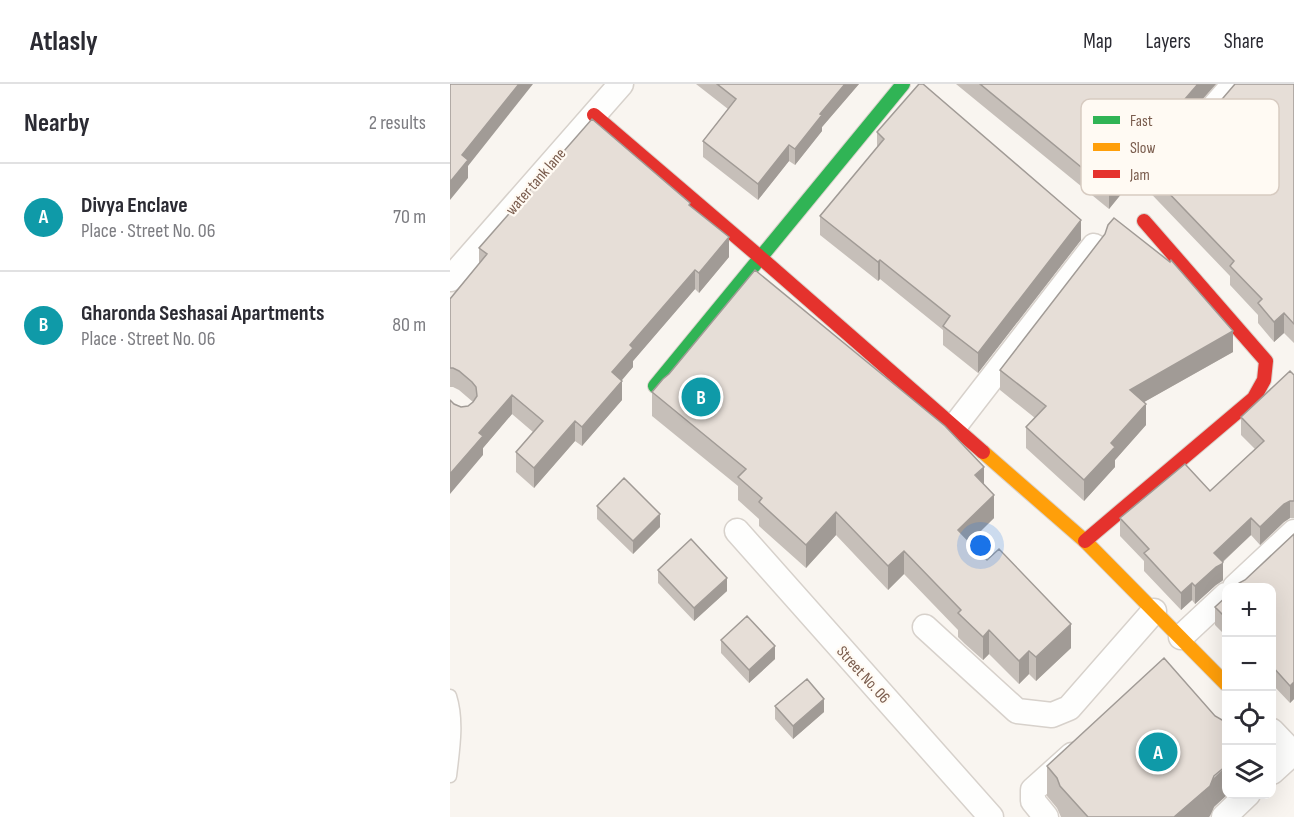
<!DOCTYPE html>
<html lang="en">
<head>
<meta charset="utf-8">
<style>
  body { margin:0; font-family:"Sofia Sans Condensed",sans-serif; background:#f7f7f7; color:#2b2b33 }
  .controls { position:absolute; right:18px; bottom:18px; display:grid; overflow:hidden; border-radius:12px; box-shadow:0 6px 24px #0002 }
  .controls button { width:54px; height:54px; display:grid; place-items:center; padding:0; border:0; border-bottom:2px solid #e1e1e2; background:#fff; color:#2b2b33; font:30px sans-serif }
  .you { position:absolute; left:531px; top:462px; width:21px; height:21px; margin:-15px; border:4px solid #fff; border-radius:50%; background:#1a73e8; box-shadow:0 0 0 9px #1a73e833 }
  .badge { display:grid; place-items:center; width:39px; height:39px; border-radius:50%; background:#625958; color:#fff; font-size:20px; font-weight:700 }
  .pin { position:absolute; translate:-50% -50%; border:3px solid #fff; box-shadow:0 2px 6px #0006 }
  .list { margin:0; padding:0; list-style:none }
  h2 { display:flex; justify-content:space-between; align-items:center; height:78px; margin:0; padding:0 24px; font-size:26px }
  h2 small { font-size:20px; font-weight:400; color:#7c7c81 }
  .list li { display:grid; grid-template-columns:39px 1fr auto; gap:18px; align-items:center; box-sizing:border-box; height:108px; padding:0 24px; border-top:2px solid #e1e1e2 }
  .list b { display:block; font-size:22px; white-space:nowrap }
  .list p { margin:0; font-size:20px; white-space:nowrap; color:#7c7c81 }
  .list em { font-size:20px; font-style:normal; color:#7c7c81 }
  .icon { flex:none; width:33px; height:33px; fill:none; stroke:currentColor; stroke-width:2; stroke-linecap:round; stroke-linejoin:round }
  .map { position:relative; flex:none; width:844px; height:733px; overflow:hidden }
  header { display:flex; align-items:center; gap:36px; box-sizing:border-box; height:84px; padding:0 30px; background:#fff; border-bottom:2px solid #e1e1e2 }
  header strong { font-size:28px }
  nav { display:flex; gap:33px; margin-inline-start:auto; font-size:21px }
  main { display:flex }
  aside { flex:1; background:#fff }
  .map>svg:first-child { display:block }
</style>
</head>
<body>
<header>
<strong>Atlasly</strong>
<nav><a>Map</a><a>Layers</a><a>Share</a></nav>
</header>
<main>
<aside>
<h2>Nearby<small>2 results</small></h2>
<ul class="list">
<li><span class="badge" style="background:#0f9aa8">A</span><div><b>Divya Enclave</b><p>Place · Street No. 06</p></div><em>70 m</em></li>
<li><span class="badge" style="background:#0f9aa8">B</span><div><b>Gharonda Seshasai Apartments</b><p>Place · Street No. 06</p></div><em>80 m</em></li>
</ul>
</aside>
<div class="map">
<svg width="844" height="733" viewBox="0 0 844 733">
  <rect width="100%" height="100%" fill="#f9f5f0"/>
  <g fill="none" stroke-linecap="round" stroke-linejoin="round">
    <defs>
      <path id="lane" d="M0 612C8 637 3 666 0 692"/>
      <path id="street" d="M727 65 784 0
        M0 195 171 0
        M504 343 644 162
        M287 447 541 733
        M785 503 844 448
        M475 543 567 627 602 631 619 624 704 527
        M731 553 776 511
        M822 647 844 670
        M822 688 843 669
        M596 733 583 717V706L622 671
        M774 733 798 710"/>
      <path id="fast" d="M205 302 453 0"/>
      <path id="slow" d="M533 368 635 457 776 600"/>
      <path id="jam" d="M144 31 311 174 533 368
        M635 457 804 314 814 296 816 277 694 137"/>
    </defs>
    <use href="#lane" stroke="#d7d1cb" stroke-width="15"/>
    <use href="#street" stroke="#d7d1cb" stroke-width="27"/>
    <use href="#fast" stroke="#d9d2cb" stroke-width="16"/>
    <use href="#slow" stroke="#d9d2cb" stroke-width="16"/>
    <use href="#jam" stroke="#d9d2cb" stroke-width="16"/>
    <use href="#lane" stroke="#fefefd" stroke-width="12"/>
    <use href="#street" stroke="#fefefd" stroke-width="24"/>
    <use href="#fast" stroke="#30b455" stroke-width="14"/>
    <use href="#slow" stroke="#ff9f0a" stroke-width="14"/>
    <use href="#jam" stroke="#e5322d" stroke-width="14"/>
  </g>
  <path fill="#c6bfb9" d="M246 0H409L372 43V47L345 81 339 77 308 116 253 73V57L278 25Z
    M506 0H766L717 55 724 59H731L844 0V259L834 249 824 258 808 239V231L780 201V192L685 93 659 125Z
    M427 48 631 156 528 289 493 261V246L430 195 428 197 370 151V132L427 63Z
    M240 122 279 173 249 209 245 205 183 277V283L171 296 172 316 132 362 125 357 84 404 66 388V368L83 348 62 330 33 364V371L4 320 11 323 18 322 23 318 9 306 3 303H0V215L29 180V164Z
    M783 268 694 318 696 341 665 376V383L634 417 576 364V343L585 334 550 306V286Z
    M844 291V434H840L834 438 810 461 801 451 773 478V496L772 497 766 501 745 520 742 516 731 526 694 487V477L670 452V434L760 407 805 365 791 351V333Z
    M202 308 534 401 544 434 520 458 621 564 586 597 579 590 569 600 539 570 533 576 515 560 508 553V546L454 490 438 506 386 451 356 484 309 442V435L288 416V402L202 332Z
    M147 422 210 443 183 470 147 435Z
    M844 450V615L840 619 822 600V504L795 496Z
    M208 486 277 507 244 537 208 499Z
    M777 512V553L765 541V523Z
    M271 556 325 575 299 599 271 569Z
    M325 622 374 628 343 655 325 635Z
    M597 682 764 723 759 733H611L607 724 597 712Z"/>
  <path fill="#a19b96" d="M69 0H83L18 82V94L0 116V98L12 71Z
    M395 0H409L372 43V47L345 81V65L370 30Z
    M748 0H766L716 56 713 63V43L716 37Z
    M339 61V77L308 116V100Z
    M685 74V93L659 125V106Z
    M631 136V156L528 289V269Z
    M279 153V173L249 209V189Z
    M430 176V195L428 197V178Z
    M245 186V205L183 277V283L162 308V288L180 261Z
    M834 229V249L824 258V238Z
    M783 247V268L680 326V306Z
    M172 297V316L132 362V343Z
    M62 311V330L33 364V371L0 410V390L29 349Z
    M696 320V341L665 376V383L634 417V396L661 359Z
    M125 337V357L84 404V384Z
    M534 383V406L525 391Z
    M544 411V434L508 469V446Z
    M840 417V434L834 438 810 461V443L834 420Z
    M386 428V451L356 484V461Z
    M210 430V443L183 470V457Z
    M801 434V451L769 481 773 478V496L772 497 766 501 745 520V502L764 469Z
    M454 467V490L438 506V482Z
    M277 494V507L244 537V524Z
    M742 499V516L731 526V509Z
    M621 540V564L586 597V573Z
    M539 546V570L533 576V553Z
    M325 562V575L299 599V586Z
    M579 567V590L569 600V577Z
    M844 598V615L840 619V602Z
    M374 615V628L343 655V642Z
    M777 681V711L764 723 760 732 759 733H724Z"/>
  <path fill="#e6ded7" stroke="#a19b96" stroke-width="1.5" d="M0 0H69L12 71 18 76 0 98Z
    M267 0H395L370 30 372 31 345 65 339 61 308 100 253 57 286 15Z
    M469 0H473L631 136 528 269 493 242 500 232 430 176 428 178 370 132 434 55 427 48Z
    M530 0H748L716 37 713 43 714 51 717 56 724 59H731L738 55 785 0H844V240L834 229 824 238 808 219 812 215 780 182 784 177 685 74 659 106Z
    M142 35 240 119 239 121 279 153 249 189 245 186 180 261 183 264 162 288 172 297 132 343 125 337 84 384 66 368 93 337 62 311 29 349 33 352 0 390V316L4 320 11 323 18 322 23 318 27 312 26 303 22 298 9 287 3 284H0V215L37 170 29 164Z
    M664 134 720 178 721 176 783 247 680 306 696 320 661 359 665 363 634 396 576 343 596 322 550 286 655 150 658 141Z
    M305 186 495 342 534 383 525 391 544 411 508 446 537 476 549 465 621 540 586 573 579 567 569 577 539 546 533 553 508 529 511 526 454 467 438 482 386 428 356 461 309 418 312 414 288 393 296 385 202 308 213 295 219 290Z
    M840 287 844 291V417H840L834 420 810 443 801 434 764 469 773 478 772 480 766 483 745 502 742 499 731 509 694 469 699 465 670 434 735 380 760 407 814 357 791 333Z
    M174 394 210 430 183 457 147 422Z
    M844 450V598L840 602 822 582V504H786L789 499 795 496Z
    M241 455 277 494 244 524 208 486Z
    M777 512V535L765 523Z
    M297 532 325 562 299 586 271 556Z
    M714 574 765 632 772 636H777V681L764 692 760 702 724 733H638L610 702 607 694 597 682Z
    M357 595 374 615 343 642 325 622Z"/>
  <g text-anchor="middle" stroke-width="4.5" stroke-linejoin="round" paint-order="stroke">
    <g font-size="16" fill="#7a5c4d" stroke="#fffaf3">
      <text transform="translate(85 97) rotate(-49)" y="6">water tank lane</text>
      <text transform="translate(414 590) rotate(48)" y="6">Street No. 06</text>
    </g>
  </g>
  <rect x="631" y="15" width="198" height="96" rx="9" fill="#fffaf3" stroke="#d7cbc1" stroke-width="1.5"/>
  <rect x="643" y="32" width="27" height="8" fill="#30b455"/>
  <rect x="643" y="59" width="27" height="8" fill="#ff9f0a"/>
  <rect x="643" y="86" width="27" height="8" fill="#e5322d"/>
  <g font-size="16" fill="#7a5c4d">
    <text x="680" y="42">Fast</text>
    <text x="680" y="69">Slow</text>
    <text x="680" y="96">Jam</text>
  </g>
</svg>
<div class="controls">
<button>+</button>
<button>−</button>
<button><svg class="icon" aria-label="locate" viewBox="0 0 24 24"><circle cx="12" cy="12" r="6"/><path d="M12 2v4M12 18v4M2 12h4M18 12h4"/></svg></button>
<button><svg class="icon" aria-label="layers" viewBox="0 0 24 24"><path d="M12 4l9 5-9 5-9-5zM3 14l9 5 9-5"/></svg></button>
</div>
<div class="you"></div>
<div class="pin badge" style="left:708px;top:668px;background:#0f9aa8">A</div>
<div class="pin badge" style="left:251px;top:313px;background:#0f9aa8">B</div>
</div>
</main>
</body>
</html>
